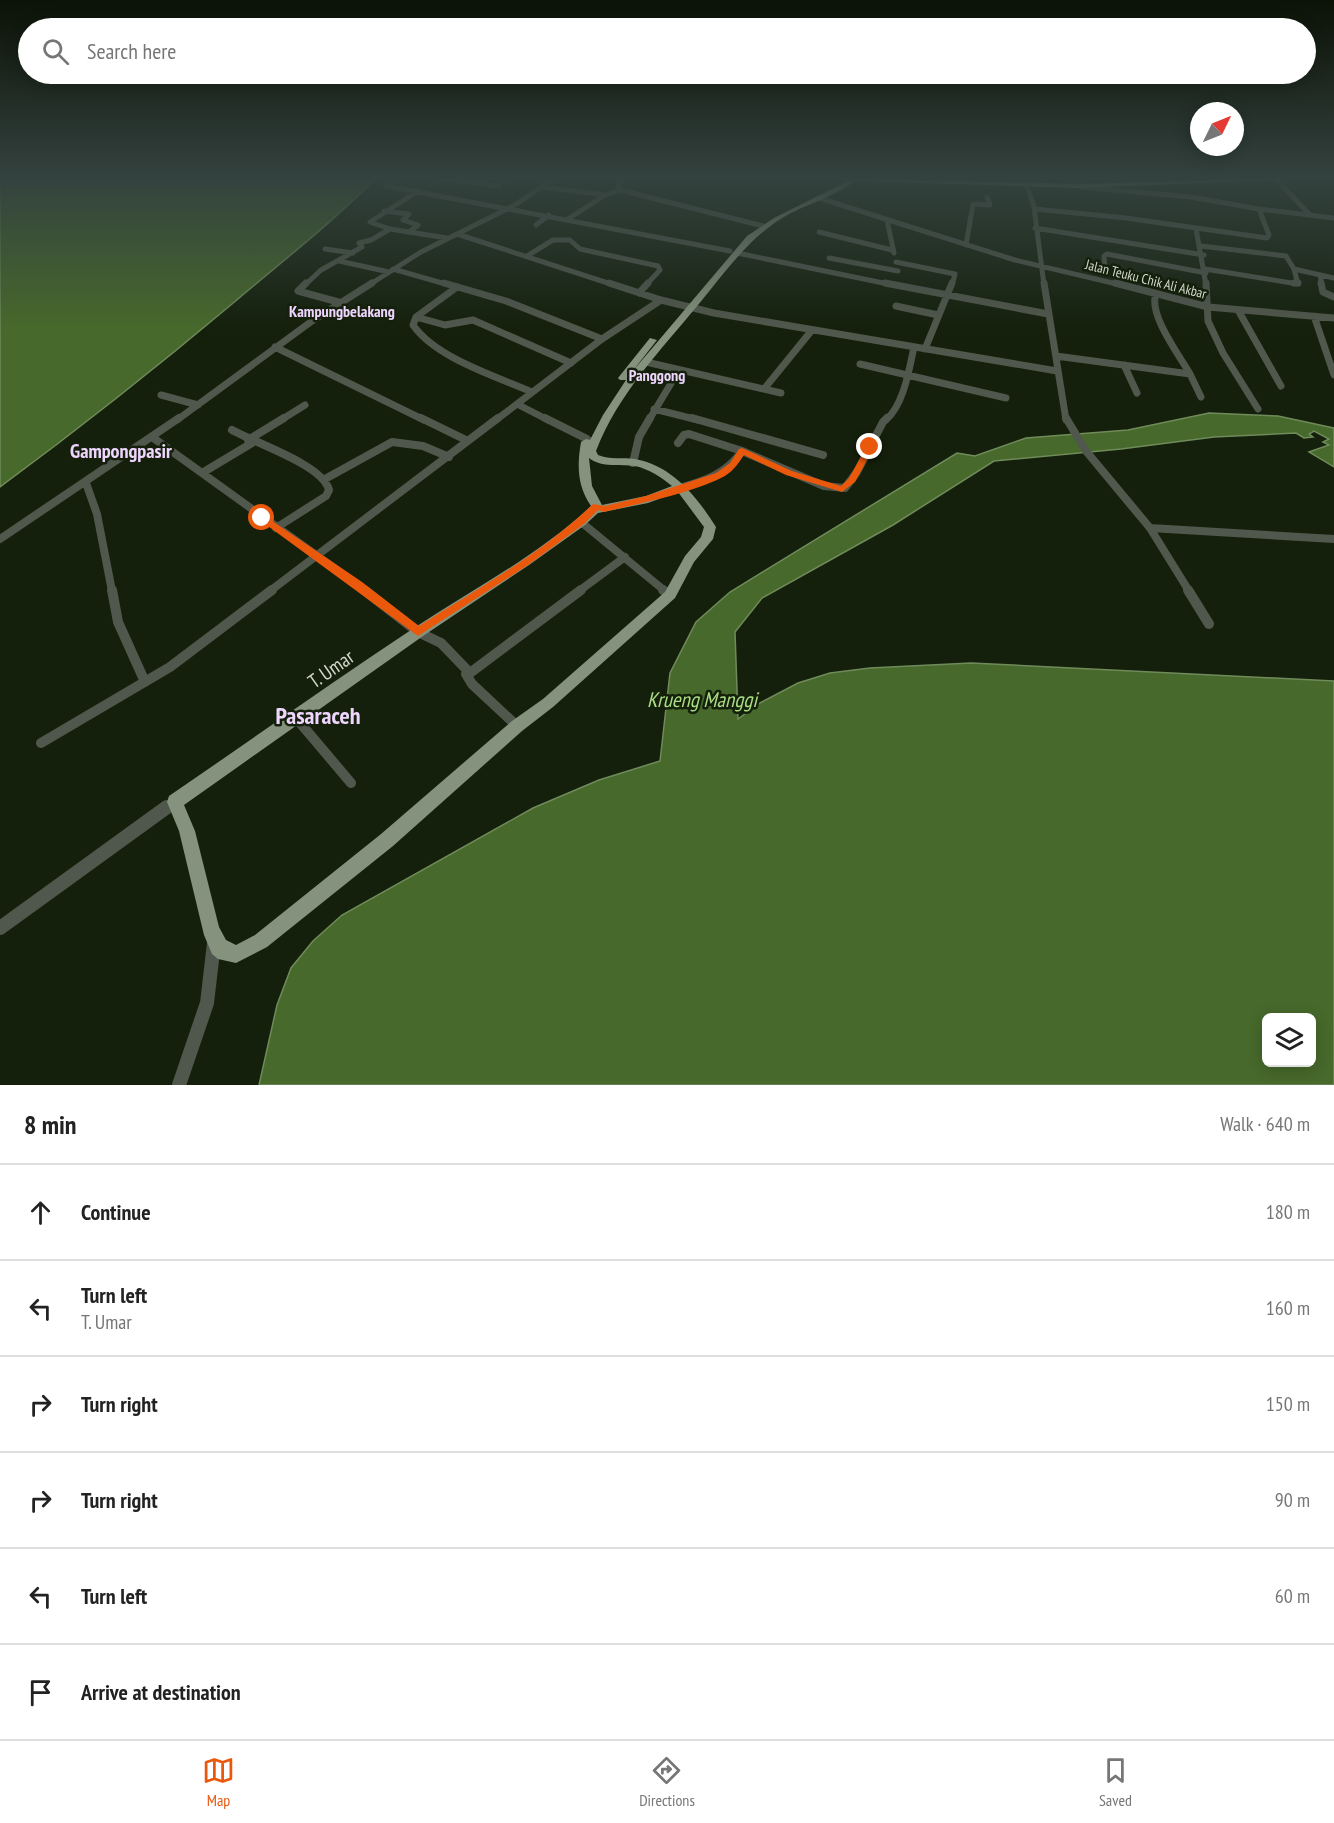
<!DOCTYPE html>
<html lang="en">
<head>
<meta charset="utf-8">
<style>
  body { margin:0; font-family:"PT Sans Narrow",sans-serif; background:#f2f2f2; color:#222 }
  .controls { position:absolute; right:18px; bottom:18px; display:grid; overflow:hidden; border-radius:9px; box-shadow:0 3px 15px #0003 }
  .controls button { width:54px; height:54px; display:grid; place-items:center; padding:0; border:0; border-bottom:2px solid #e0e0e0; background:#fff; color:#222; font:30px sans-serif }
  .compass { position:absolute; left:1190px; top:102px; width:54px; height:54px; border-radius:50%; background:#fff; box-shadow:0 3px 15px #0003; rotate:47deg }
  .stop { position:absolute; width:18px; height:18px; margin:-14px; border:4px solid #ea580c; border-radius:50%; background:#fff }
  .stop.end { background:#ea580c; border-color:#fff; box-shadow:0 2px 6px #0008 }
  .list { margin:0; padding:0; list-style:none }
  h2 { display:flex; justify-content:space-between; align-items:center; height:78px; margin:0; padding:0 24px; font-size:26px }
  h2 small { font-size:20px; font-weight:400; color:#767676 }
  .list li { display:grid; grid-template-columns:39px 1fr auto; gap:18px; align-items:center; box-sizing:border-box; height:96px; padding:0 24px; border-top:2px solid #e0e0e0 }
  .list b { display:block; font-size:22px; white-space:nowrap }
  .list p { margin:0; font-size:20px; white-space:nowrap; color:#767676 }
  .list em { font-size:20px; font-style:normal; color:#767676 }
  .icon { flex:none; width:33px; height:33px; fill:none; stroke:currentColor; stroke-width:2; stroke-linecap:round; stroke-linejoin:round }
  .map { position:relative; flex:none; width:1334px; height:1085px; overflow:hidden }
  .search { position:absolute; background:#fff; box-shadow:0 3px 15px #0003; left:18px; right:18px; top:18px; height:66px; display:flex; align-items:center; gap:15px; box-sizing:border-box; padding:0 21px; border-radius:33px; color:#767676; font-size:22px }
  .sheet { height:654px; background:#fff }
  nav { display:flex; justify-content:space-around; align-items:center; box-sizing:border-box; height:84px; border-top:2px solid #e0e0e0; background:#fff; font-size:16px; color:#767676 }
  nav a { display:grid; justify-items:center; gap:3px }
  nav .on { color:#ea580c }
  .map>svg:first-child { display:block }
</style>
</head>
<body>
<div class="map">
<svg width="1334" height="1085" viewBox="0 0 1334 1085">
  <rect width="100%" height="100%" fill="#14200b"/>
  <path fill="#47692b" stroke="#708b5b" stroke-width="1.5" fill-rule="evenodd" d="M0 178H376C331 224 281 262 232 304 157 367 80 428 0 487Z
    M1209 413 1278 416 1334 428V467L1309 452 1329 445 1323 442 1329 439 1314 431 1309 434 1313 437 1304 438 1296 433 1214 437 1121 449 994 461 893 525 762 598 735 632 738 719 758 704 798 683 830 673 870 668 971 663 1334 681V1085H259L277 1005 291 968 313 941 342 915 533 808 599 780 660 761 670 673 696 622 730 592 957 453 975 456 1026 438 1128 430ZM1266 1017H1312V1062H1266Z"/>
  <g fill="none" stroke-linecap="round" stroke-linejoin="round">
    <path stroke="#50574c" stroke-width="5" d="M395 178 386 186 730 251
      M437 178 499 186
      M623 178 618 186 620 190 763 226
      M1127 178 1130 181
      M1275 178 1310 215
      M1027 186 1034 207 1044 285
      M542 187 605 195
      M1080 187 1191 197 1259 209 1334 218
      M418 191 370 222 390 229 447 238
      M819 198 1015 260 1121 285
      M1035 209 1126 218 1267 238 1269 235 1259 209
      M384 211 409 214 403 220 418 225 409 232
      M568 219 605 195 620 190
      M887 220 894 253
      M536 225 549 215
      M1035 228 1204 255
      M1196 229 1206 285
      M819 232 892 250
      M457 234 614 285
      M966 245 973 204 990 205 987 197
      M1201 246 1286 256 1294 269 1298 284 1205 269
      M325 249 353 253
      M737 253 893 285
      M527 256 553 240H570L580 249 658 266 660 270 646 285
      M829 258 898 271
      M339 261 389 272
      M896 262 955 274 952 285
      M393 269 449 285
      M1105 269 1104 256 1107 254 1206 273
      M1294 269 1334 278
      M1320 275 1322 285
      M305 285 321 270 362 247 359 243 371 240 390 229
      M369 285 421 252 515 205 554 178"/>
    <path stroke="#50574c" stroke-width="7" d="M306 283 298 291 342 303
      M444 283 506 301 602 339
      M609 283 661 300 714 313 1057 371
      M885 283 1048 314
      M1044 283 1066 420
      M1115 283 1208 307 1334 318
      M1206 283 1208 321 1223 353 1258 409
      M1294 283H1298
      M1321 283 1323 292 1334 297
      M457 287 416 317 413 325C436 358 495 376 532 392
      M639 293 648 283
      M1156 294C1148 314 1179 355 1190 374
      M896 306 938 315
      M1238 310 1281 386
      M1314 316 1334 375
      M416 317 445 325 473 320 571 363
      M275 347 424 420
      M925 349 952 283
      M1056 356 1190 374 1201 397
      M646 362 781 393
      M860 364 1006 398
      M1124 365 1137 393
      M764 389 812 330
      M161 395 198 405
      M517 404 548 420
      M654 409 698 420
      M177 420 312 321 372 283
      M281 420 305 405
      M496 420 602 339 661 300
      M649 420 679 370
      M886 420C904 404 909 370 914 347"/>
    <path stroke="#50574c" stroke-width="8" d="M421 418 468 441
      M545 418 587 439
      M692 418 823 455
      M1066 418 1086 451 1150 528 1189 591
      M232 430C255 443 323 465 329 490L326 496 276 528
      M152 437 366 591
      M248 440 284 418
      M678 443 684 435 689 434 742 451 824 486 845 488 857 472 883 422 887 418
      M633 463 639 437 650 418
      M202 473 252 443
      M325 479 392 442 423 446 449 457
      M86 483 97 514 112 591
      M679 488C705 481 726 474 742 451
      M581 522 665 591
      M1150 528 1334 539
      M0 539 179 418
      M270 591 498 418
      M579 591 625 557"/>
    <path stroke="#50574c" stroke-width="10" d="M112 590 118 622 145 682
      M364 590 418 632 441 643 470 673 466 674 472 684 517 726
      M663 590 670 595
      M1188 590 1209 624
      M470 673 581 590
      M296 718 351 783
      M41 743 170 667 272 590
      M165 809 175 802"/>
    <path stroke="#50574c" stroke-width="14" d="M0 928 167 807
      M179 1085 207 1003 214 943"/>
    <path fill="#85927d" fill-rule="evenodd" d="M852 179 857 180C833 198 801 205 776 222 744 244 722 276 698 305 660 351 618 394 596 451L598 455C610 460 623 457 635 459 673 466 697 497 716 527L713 539 694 562 675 598 553 707 522 731 393 846 267 947 236 963 218 959 212 954 204 935 179 831 167 802 169 796C251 740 331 683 414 628 473 589 539 555 591 506 577 486 577 465 581 442L586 439 590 440 603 415 626 380H620L618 378 650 338 657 340 632 372 747 236 774 218ZM589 458C602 468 620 464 635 466 649 469 661 477 672 486L646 496 602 505 592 486ZM678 492 704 527 701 537 685 556 665 592 543 699 512 721 381 834 255 935 236 945 226 940 219 927 195 831 184 805 423 636 529 565 585 525 598 513 648 503Z"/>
    <path fill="#9aaa90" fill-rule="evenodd" d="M853 178 1078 184 1282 178 1279 180 1078 188 856 181Z"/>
  </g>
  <linearGradient id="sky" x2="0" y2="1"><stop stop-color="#0b1206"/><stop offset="0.54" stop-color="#34423f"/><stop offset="1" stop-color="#34423f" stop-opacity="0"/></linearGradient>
  <rect width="1334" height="330" fill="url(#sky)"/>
  <path fill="#ea580c" d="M867 446 874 447 855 482 842 492 786 475 744 455C738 464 732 473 721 478 688 494 641 503 604 512L598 510 584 524 528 565 418 636 257 518 259 516H265L362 582 419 626C478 588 543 553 593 504L605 506 646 496 716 473 730 463 739 449 742 448 792 471 841 486 849 478Z"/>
  <g text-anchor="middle" stroke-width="5" stroke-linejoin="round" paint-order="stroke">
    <g font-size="14" fill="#d1d9cc" stroke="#14200b">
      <text transform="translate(1146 279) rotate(14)" y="5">Jalan Teuku Chik Ali Akbar</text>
    </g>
    <g font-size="16" font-weight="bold" fill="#efd6fe" stroke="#14200b">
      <text x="342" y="317">Kampungbelakang</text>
      <text x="657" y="381">Panggong</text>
    </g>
    <g font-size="20" font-weight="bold" fill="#efd6fe" stroke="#14200b">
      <text x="121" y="458">Gampongpasir</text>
    </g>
    <g font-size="20" fill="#d1d9cc" stroke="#14200b">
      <text transform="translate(331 669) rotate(-35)" y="7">T. Umar</text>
    </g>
    <g font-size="21" font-style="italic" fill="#a9dc83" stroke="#14200b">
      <text x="702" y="707">Krueng Manggi</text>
    </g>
    <g font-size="24" font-weight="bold" fill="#efd6fe" stroke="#14200b">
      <text x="318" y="724">Pasaraceh</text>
    </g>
  </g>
</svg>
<div class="controls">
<button><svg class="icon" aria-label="layers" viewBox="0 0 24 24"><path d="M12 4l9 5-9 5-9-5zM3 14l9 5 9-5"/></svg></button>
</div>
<svg class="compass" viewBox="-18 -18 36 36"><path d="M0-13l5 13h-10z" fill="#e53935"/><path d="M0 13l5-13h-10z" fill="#767676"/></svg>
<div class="stop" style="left:262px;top:518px"></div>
<div class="stop end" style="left:870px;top:447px"></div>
<div class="search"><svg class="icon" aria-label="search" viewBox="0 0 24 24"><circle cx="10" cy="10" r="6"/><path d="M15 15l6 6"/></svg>Search here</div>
</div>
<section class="sheet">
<h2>8 min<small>Walk · 640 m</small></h2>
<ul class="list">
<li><svg class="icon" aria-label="ahead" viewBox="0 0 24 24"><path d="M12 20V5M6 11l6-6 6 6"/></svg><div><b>Continue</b></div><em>180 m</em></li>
<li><svg class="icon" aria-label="left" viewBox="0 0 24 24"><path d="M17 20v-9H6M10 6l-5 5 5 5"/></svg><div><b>Turn left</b><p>T. Umar</p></div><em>160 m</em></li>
<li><svg class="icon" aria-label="right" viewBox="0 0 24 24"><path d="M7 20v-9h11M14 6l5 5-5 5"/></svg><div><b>Turn right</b></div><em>150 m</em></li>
<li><svg class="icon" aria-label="right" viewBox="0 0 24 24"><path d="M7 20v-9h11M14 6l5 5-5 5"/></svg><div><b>Turn right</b></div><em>90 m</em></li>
<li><svg class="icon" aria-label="left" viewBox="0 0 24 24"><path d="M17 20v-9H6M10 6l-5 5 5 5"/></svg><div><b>Turn left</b></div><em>60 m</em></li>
<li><svg class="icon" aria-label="arrive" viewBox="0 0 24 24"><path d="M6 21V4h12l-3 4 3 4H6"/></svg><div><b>Arrive at destination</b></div></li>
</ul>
</section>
<nav>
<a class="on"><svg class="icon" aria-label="map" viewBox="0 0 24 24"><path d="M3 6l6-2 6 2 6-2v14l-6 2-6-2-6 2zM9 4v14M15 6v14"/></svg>Map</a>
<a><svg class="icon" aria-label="directions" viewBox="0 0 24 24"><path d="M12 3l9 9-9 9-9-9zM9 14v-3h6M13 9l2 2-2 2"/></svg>Directions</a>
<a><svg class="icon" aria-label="saved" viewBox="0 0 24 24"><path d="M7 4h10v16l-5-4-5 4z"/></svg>Saved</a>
</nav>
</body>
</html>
